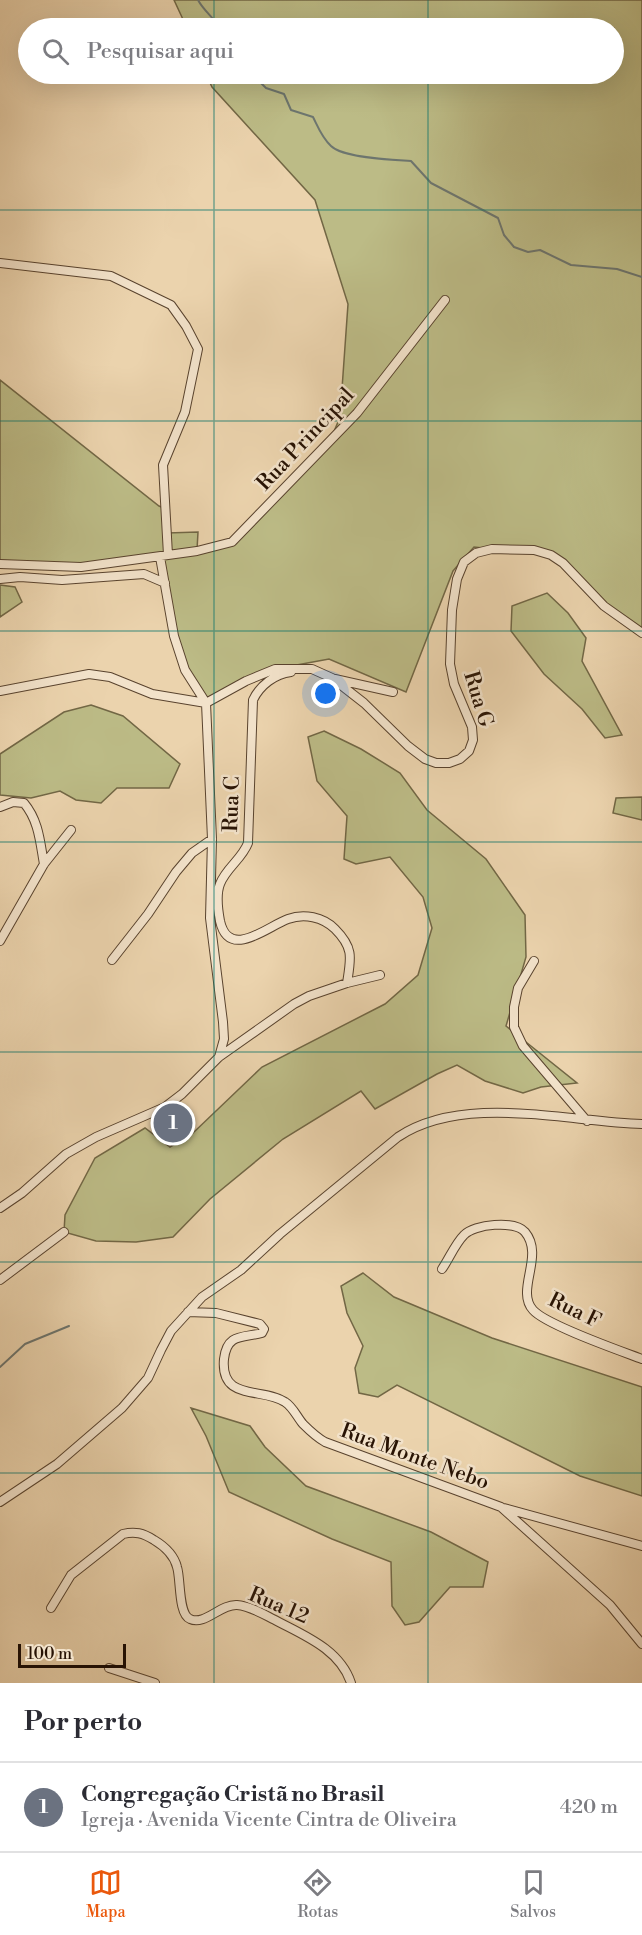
<!DOCTYPE html>
<html lang="pt">
<head>
<meta charset="utf-8">
<style>
  body { margin:0; font-family:"Libre Bodoni",serif; background:#f2f2f3; color:#2b2b33 }
  .scale { position:absolute; left:18px; bottom:15px; width:108px; box-sizing:border-box; padding-left:6px; border:3px solid #281304; border-top:0; font-size:16px; line-height:21px; white-space:nowrap; color:#281304; -webkit-text-stroke:4px #f2e2ca; paint-order:stroke }
  .you { position:absolute; left:326px; top:694px; width:21px; height:21px; margin:-15px; border:4px solid #fff; border-radius:50%; background:#1a73e8; box-shadow:0 0 0 9px #1a73e833 }
  .badge { display:grid; place-items:center; width:39px; height:39px; border-radius:50%; background:#ea580c; color:#fff; font-size:20px; font-weight:700 }
  .pin { position:absolute; translate:-50% -50%; border:3px solid #fff; box-shadow:0 2px 6px #0006 }
  .list { margin:0; padding:0; list-style:none }
  h2 { display:flex; justify-content:space-between; align-items:center; height:78px; margin:0; padding:0 24px; font-size:26px }
  h2 small { font-size:20px; font-weight:400; color:#7c7c81 }
  .list li { display:grid; grid-template-columns:39px 1fr auto; gap:18px; align-items:center; box-sizing:border-box; height:90px; padding:0 24px; border-top:2px solid #e1e1e2 }
  .list b { display:block; font-size:22px; white-space:nowrap }
  .list p { margin:0; font-size:20px; white-space:nowrap; color:#7c7c81 }
  .list em { font-size:20px; font-style:normal; color:#7c7c81 }
  .icon { flex:none; width:33px; height:33px; fill:none; stroke:currentColor; stroke-width:2; stroke-linecap:round; stroke-linejoin:round }
  .map { position:relative; flex:none; width:642px; height:1683px; overflow:hidden }
  .search { position:absolute; background:#fff; box-shadow:0 6px 24px #0002; left:18px; right:18px; top:18px; height:66px; display:flex; align-items:center; gap:15px; box-sizing:border-box; padding:0 21px; border-radius:33px; color:#7c7c81; font-size:22px }
  .sheet { height:168px; background:#fff }
  nav { display:flex; justify-content:space-around; align-items:center; box-sizing:border-box; height:84px; border-top:2px solid #e1e1e2; background:#fff; font-size:16px; color:#7c7c81 }
  nav a { display:grid; justify-items:center; gap:3px }
  nav .on { color:#ea580c }
  .map>svg:first-child { display:block }
</style>
</head>
<body>
<div class="map">
<svg width="642" height="1683" viewBox="0 0 642 1683">
  <rect width="100%" height="100%" fill="#ebd3ad"/>
  <filter id="stains"><feTurbulence type="fractalNoise" baseFrequency=".00333" numOctaves="4"/><feColorMatrix values="0 0 0 0 .2 0 0 0 0 .09 0 0 0 0 .02 0 0 0 .5 -.17"/></filter>
  <radialGradient id="worn" r=".72"><stop offset=".6" stop-color="#630" stop-opacity="0"/><stop offset="1" stop-color="#630" stop-opacity=".3"/></radialGradient>
  <path fill="#bcbb86" stroke="#726745" stroke-width="1.5" d="M174 0H642V631L604 606 551 555 474 547 453 571 406 692 329 659 275 669 206 703 185 670 160 557 81 567 0 564V380L159 506 164 508 167 533 198 532 197 550 232 542 330 441 340 417 348 304 315 200 212 87 206 74H614V28H187Z
    M0 585 15 587 22 602 0 617Z
    M547 593 568 613 586 638 582 661 622 735 605 738 582 709 544 674 511 631 512 606Z
    M91 705 123 716 180 764 169 788H117L101 803 76 800 60 791 31 798 0 795V754L64 712Z
    M324 731 361 749 400 773 427 810 486 859 525 915 526 957 506 1026 577 1083 541 1087 523 1093 485 1081 457 1065 437 1074 375 1109 361 1091 283 1139 210 1199 173 1237 136 1242 96 1241 64 1232 65 1215 95 1158 145 1128 170 1147 193 1133 262 1067 385 1004 418 975 432 928 423 897 390 857 356 864 344 859 347 816 317 781 308 737Z
    M642 797V820L613 813 616 798Z
    M363 1273 394 1297 492 1338 642 1387V1496L580 1476 397 1385 378 1397 359 1393 355 1368 363 1346 347 1313 341 1286Z
    M191 1408 250 1426 265 1447 306 1486 431 1532 488 1562 483 1587H450L419 1622 405 1625 392 1606 391 1562 332 1539 229 1492 206 1436Z"/>
  <g fill="none" stroke-linecap="round" stroke-linejoin="round">
    <path stroke="#6d756e" stroke-width="2" d="M198 0C204 11 213 17 220 28
      M252 74 266 88 284 94 291 110 313 117C318 127 322 138 331 146 343 158 393 160 411 161L431 183 498 218 504 235 514 247 528 252 540 250 571 265 617 269 642 277
      M0 1367 25 1344 69 1326"/>
    <defs>
      <path id="street" d="M0 263 111 276 171 305 186 326 198 349 185 412 163 465 168 555
        M160 557 174 636 185 670 206 703 212 839 210 918 223 1022 224 1039 219 1057
        M0 564 81 567 197 551 232 542 357 413 445 300
        M0 579 20 577 62 580 144 574 165 583
        M291 672C275 674 260 685 253 700L248 843C242 859 226 868 220 884 216 894 218 910 220 921 229 961 268 926 288 919 304 913 323 917 335 929 354 948 351 958 347 983
        M335 679 393 692
        M0 691 89 674 110 677 152 694 206 703 246 681 275 669H312L332 678 364 703 408 746 425 759 436 763H449L460 759 469 751 473 740 472 727 454 684 450 664 452 610 457 579 464 562 476 553 492 549 534 550 551 555 563 563 604 606 642 633
        M0 807 13 802 24 803C39 821 40 842 44 864
        M0 941 44 864 71 830
        M112 960 148 914 176 872 192 853 212 839
        M534 961 518 988 514 1007V1027L523 1046 587 1121
        M0 1208 22 1193 66 1154 96 1137 165 1107 182 1094 219 1057 294 1004 309 996 347 983 380 975
        M442 1269C449 1259 455 1244 464 1235 474 1224 515 1220 525 1232 545 1256 515 1290 533 1310 546 1325 621 1351 642 1359
        M0 1280 64 1232
        M188 1312 216 1313 260 1324 264 1329 262 1333C243 1338 227 1333 224 1359 220 1402 263 1387 285 1402 293 1407 297 1417 303 1424 310 1431 316 1437 325 1442L501 1507 610 1605 642 1644
        M0 1502 57 1464 122 1408 148 1378 161 1350 171 1331 202 1297 241 1270 280 1234 398 1137C464 1093 567 1122 642 1124
        M504 1508 642 1546
        M51 1608 71 1575 123 1534C135 1531 143 1533 154 1540 164 1546 174 1555 177 1567 181 1579 178 1614 190 1619 205 1626 220 1604 237 1605 250 1606 263 1614 275 1620 303 1635 340 1649 351 1683
        M109 1668 155 1683"/>
    </defs>
    <use href="#street" stroke="#59432e" stroke-width="10"/>
    <use href="#street" stroke="#f2e2ca" stroke-width="8"/>
  </g>
  <path fill="none" stroke="#0f766e" stroke-width="1.5" stroke-opacity="0.55" d="M214 0V28M428 0V28M214 74V1683M428 74V1683M0 210H642M0 421H642M0 631H642M0 842H642M0 1052H642M0 1262H642M0 1473H642"/>
  <g text-anchor="middle" stroke-width="5" stroke-linejoin="round" paint-order="stroke">
    <g font-size="21" fill="#281304" stroke="#f2e2ca">
      <text transform="translate(305 439) rotate(-47)" y="7">Rua Principal</text>
      <text transform="translate(479 699) rotate(73)" y="7">Rua G</text>
      <text transform="translate(231 804) rotate(-88)" y="7">Rua C</text>
      <text transform="translate(575 1310) rotate(26)" y="7">Rua F</text>
      <text transform="translate(415 1456) rotate(20)" y="7">Rua Monte Nebo</text>
      <text transform="translate(279 1605) rotate(23)" y="7">Rua 12</text>
    </g>
  </g>
  <rect width="100%" height="100%" filter="url(#stains)"/>
  <rect width="100%" height="100%" fill="url(#worn)"/>
</svg>
<div class="scale">100 m</div>
<div class="you"></div>
<div class="pin badge" style="left:173px;top:1123px;background:#6b7280">1</div>
<div class="search"><svg class="icon" aria-label="search" viewBox="0 0 24 24"><circle cx="10" cy="10" r="6"/><path d="M15 15l6 6"/></svg>Pesquisar aqui</div>
</div>
<section class="sheet">
<h2>Por perto<small></small></h2>
<ul class="list">
<li><span class="badge" style="background:#6b7280">1</span><div><b>Congregação Cristã no Brasil</b><p>Igreja · Avenida Vicente Cintra de Oliveira</p></div><em>420 m</em></li>
</ul>
</section>
<nav>
<a class="on"><svg class="icon" aria-label="map" viewBox="0 0 24 24"><path d="M3 6l6-2 6 2 6-2v14l-6 2-6-2-6 2zM9 4v14M15 6v14"/></svg>Mapa</a>
<a><svg class="icon" aria-label="directions" viewBox="0 0 24 24"><path d="M12 3l9 9-9 9-9-9zM9 14v-3h6M13 9l2 2-2 2"/></svg>Rotas</a>
<a><svg class="icon" aria-label="saved" viewBox="0 0 24 24"><path d="M7 4h10v16l-5-4-5 4z"/></svg>Salvos</a>
</nav>
</body>
</html>
